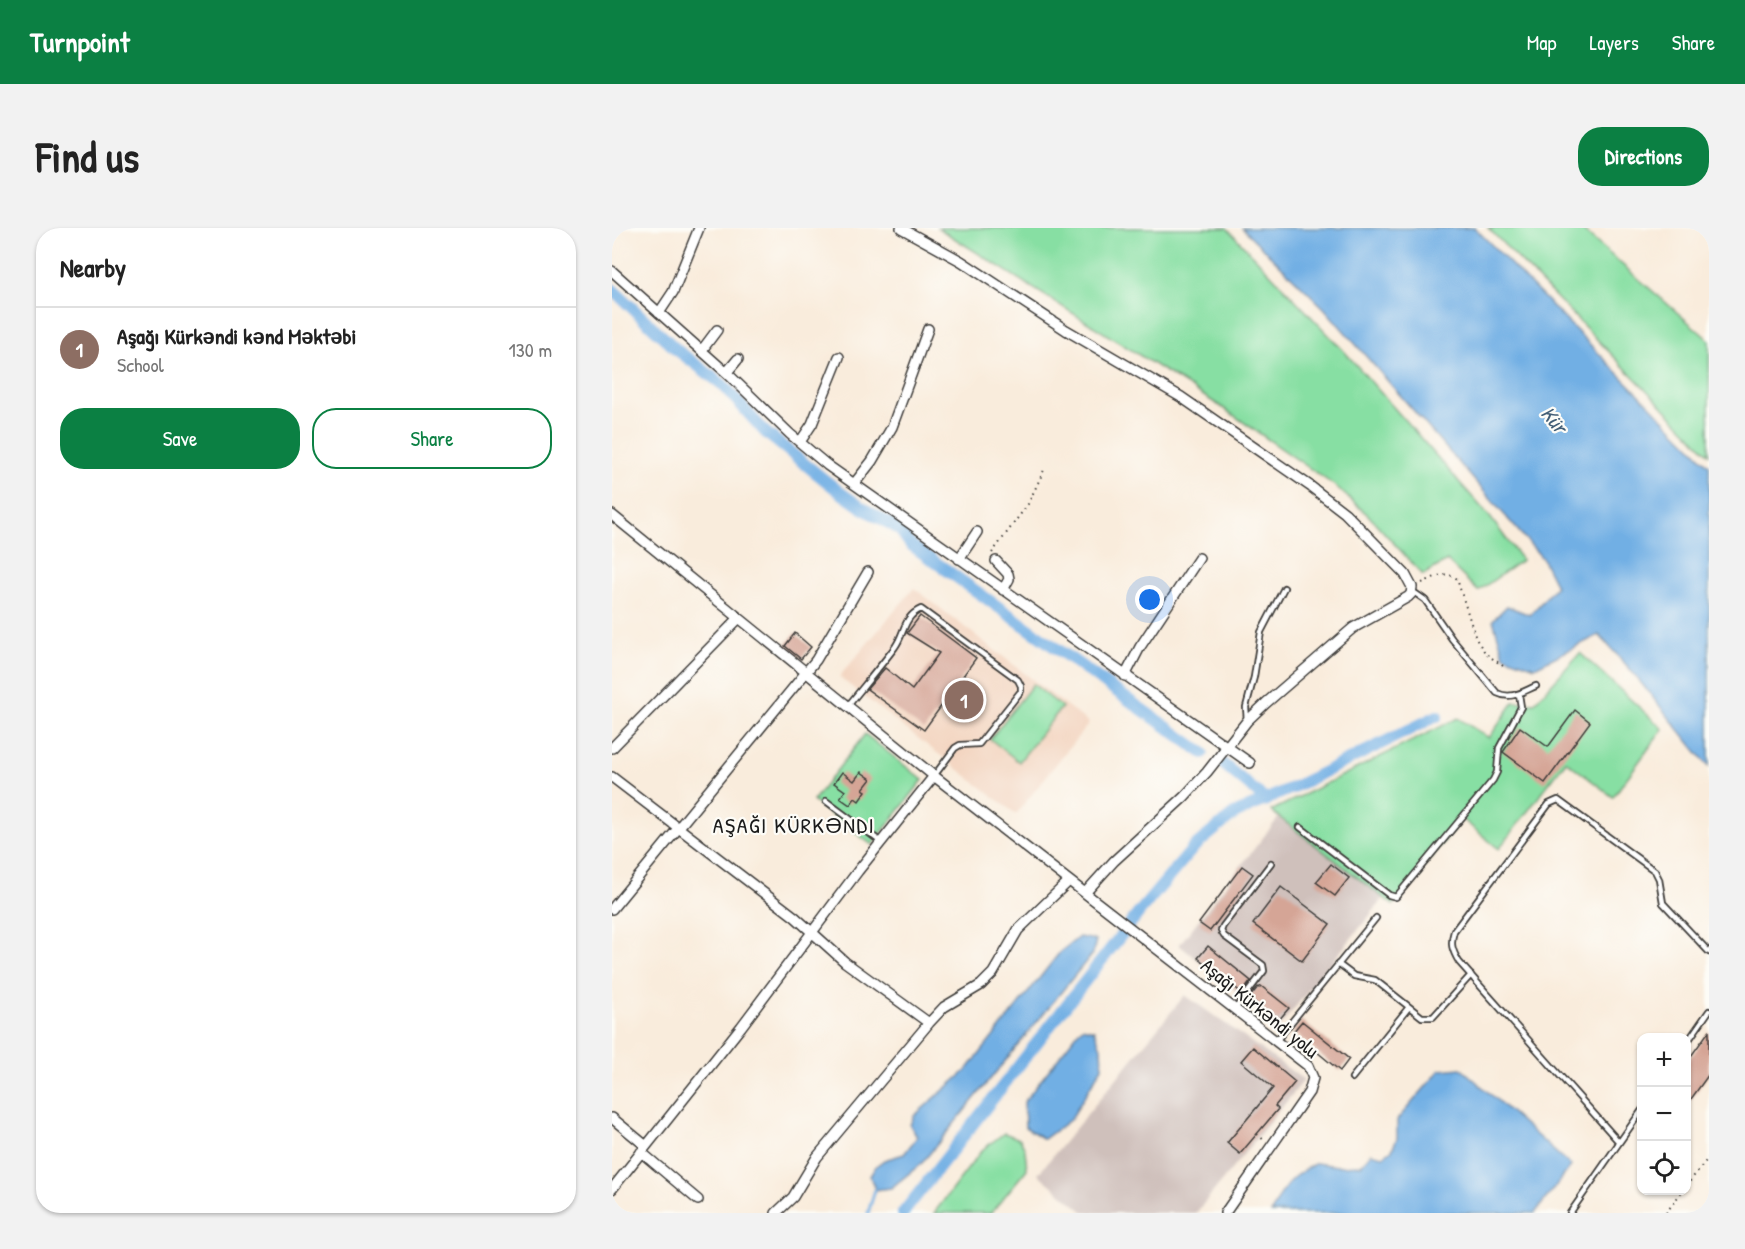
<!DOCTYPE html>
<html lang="en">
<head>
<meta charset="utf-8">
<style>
  body { margin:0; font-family:"Patrick Hand",sans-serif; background:#f2f2f2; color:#222 }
  .controls { position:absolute; right:18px; bottom:18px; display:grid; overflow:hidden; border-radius:12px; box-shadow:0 2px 4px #0004 }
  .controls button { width:54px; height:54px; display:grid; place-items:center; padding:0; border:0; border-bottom:2px solid #e0e0e0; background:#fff; color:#222; font:30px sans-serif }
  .you { position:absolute; left:538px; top:372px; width:21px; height:21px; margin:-15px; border:4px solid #fff; border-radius:50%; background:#1a73e8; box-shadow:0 0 0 9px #1a73e833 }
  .badge { display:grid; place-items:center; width:39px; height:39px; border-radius:50%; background:#0b8043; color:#fff; font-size:20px; font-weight:700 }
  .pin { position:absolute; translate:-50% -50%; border:3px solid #fff; box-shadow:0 2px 6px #0006 }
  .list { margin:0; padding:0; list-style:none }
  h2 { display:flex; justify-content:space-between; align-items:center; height:78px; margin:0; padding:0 24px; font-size:26px }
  h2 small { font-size:20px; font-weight:400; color:#767676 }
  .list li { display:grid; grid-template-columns:39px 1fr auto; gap:18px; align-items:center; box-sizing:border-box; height:84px; padding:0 24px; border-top:2px solid #e0e0e0 }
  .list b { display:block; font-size:22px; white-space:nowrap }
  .list p { margin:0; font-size:20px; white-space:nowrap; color:#767676 }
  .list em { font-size:20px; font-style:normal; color:#767676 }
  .actions { display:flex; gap:12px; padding:18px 24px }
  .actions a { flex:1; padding:14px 0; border:2px solid #0b8043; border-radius:24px; text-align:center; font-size:21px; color:#0b8043 }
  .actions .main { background:#0b8043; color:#fff }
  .icon { flex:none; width:33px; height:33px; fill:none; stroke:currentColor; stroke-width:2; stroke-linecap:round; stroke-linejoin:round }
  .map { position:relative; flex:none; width:1097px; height:985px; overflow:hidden; border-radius:24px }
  header { display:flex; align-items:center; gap:36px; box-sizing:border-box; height:84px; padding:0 30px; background:#0b8043; color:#fff }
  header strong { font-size:28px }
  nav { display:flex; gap:33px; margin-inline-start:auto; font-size:21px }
  .intro { display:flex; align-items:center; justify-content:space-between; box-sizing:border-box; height:144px; padding:0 36px }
  h1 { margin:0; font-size:42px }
  .button { padding:15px 27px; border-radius:24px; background:#0b8043; color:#fff; font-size:21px; font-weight:700 }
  main { display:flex; gap:36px; padding:0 36px }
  aside { flex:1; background:#fff; border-radius:24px; box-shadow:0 2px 4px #0004 }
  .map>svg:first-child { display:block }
</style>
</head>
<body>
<header>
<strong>Turnpoint</strong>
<nav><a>Map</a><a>Layers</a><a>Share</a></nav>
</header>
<div class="intro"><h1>Find us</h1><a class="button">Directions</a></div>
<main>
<aside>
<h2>Nearby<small></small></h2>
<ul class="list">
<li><span class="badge" style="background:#8d6e63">1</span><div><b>Aşağı Kürkəndi kənd Məktəbi</b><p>School</p></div><em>130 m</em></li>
</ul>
<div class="actions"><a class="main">Save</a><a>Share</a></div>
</aside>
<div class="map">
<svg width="1097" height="985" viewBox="0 0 1097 985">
  <rect width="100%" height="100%" fill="#fdfcf7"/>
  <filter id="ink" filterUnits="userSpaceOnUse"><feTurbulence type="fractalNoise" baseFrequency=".0167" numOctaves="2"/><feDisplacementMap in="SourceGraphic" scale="12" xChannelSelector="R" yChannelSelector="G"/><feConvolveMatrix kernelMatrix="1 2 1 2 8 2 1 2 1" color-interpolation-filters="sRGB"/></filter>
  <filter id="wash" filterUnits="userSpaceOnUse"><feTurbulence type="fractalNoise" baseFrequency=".008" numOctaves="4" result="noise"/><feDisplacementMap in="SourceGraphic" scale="24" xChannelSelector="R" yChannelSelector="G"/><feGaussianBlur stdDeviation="1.35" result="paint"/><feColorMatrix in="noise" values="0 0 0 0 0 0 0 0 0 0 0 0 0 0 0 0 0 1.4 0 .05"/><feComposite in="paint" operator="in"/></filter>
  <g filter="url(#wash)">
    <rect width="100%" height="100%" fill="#f9ecdc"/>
    <path fill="#f3d4bf" d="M302 360 477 495 404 586 227 449Z"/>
    <path fill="#cfc0bb" d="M667 589 772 670 668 798 567 717Z
      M573 767 692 852 584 985H473L426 946Z"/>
    <path fill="#87dfa3" stroke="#527e60" stroke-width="1.5" d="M326 0H615L732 123 878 289 910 332 866 363 835 333 811 347 756 287 723 258 611 180Z
      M876 0H968L1097 112V226Z
      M968 425 1051 501 1001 569 954 533 887 621 850 591 781 677 659 583 846 490 877 510 902 474 922 475Z
      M421 456 450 479 407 534 378 511Z
      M253 506 311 552 260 617 201 573Z
      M392 905 408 911 413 922 415 941 379 985H322L370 922Z"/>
    <path fill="#71afe4" stroke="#466680" stroke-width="1.5" d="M630 0H863L1097 237V539L1017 440 987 407 923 439 892 428 881 392 895 378 918 387 944 358 930 330 712 80Z
      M467 709 484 712 481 725 310 935 279 960 263 962 258 948 264 938 272 932 292 926 305 909 298 897 302 888 355 842 448 724Z
      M470 799 482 802 489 819 490 839 459 891 432 911 413 899 412 874Z
      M849 840 959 938 923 985H659L670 964 682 949 695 940 704 935 726 938 749 937 759 925 771 928 780 922 785 910V892L828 842Z"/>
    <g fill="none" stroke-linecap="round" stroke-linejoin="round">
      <path stroke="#71afe4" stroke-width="3" d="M256 985 263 962"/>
      <path stroke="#71afe4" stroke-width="12" d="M0 61 65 122 111 157 153 204 229 265 252 281 287 301 298 316 591 525
        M611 536 646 565 653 573
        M291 985 529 682 583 618 622 586 682 559 825 488"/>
    </g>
    <g id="blocks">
      <path fill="#d5a596" d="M308 388 364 430 312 502 255 461 273 440 300 462 327 425 295 405Z
        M183 405 199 419 189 431 173 418Z
        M963 482 978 494 933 555 891 524 908 499 936 519Z
        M230 544 242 553 249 544 259 551 251 561 254 563 247 573 243 570 238 577 228 570 233 563 222 555Z
        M719 636 737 650 723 668 704 654Z
        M630 638 641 646 598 703 587 695Z
        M669 659 718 696 690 733 641 696Z
        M596 718 639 753 630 765 586 730Z
        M649 758 677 780 666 793 637 770 646 759 647 760Z
        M690 793 737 831 728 843 681 804Z
        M1097 803V846L1074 878V835Z
        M641 819 683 854 663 878 666 881 628 926 615 915 661 860 629 833Z"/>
    </g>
  </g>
  <g filter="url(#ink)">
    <use href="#blocks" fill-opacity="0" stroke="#3d3b39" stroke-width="1.5"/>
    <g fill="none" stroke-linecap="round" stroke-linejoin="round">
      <defs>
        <path id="service" d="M800 363 813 372 840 411 885 465C899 472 910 464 924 458
          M235 479C251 459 268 439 283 419 293 405 291 389 309 381L406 452 409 458V463L367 516 348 517 343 520 322 548
          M635 493 634 479 642 449 649 404 672 360
          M214 573 269 614
          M688 599 777 667 784 669 881 552 885 544 887 520 909 479 907 466
          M726 736 742 748 763 752 810 789H821L859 747
          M623 781 652 743 651 737 612 708 609 703 611 698 659 635
          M664 813 764 690
          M1074 816 1097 783
          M740 850 797 779
          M1007 914 847 734C840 722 838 716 842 703L937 576 946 572 1043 643 1047 651 1051 675 1097 724
          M958 985 1030 882"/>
        <path id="minor" d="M289 0 349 33 454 102 569 169 698 258 733 285 793 346 800 359 799 366 796 369 741 400 654 475 635 493 595 544 572 569 502 633 473 665
          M0 43 117 147 178 206 215 237 638 535
          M47 85 61 64 87 0
          M90 122 105 102
          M115 144 126 131
          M188 214 200 196 227 129
          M242 256 260 233 280 199 316 101
          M0 287 322 548 696 838 701 850 697 864 613 985
          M347 331 365 304
          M384 333 396 346 397 351 391 362
          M513 448 528 419 587 330
          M0 520 127 390
          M0 549 183 689 233 734 317 795
          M0 681 204 432 256 344
          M0 890 34 918
          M29 924 86 972
          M0 961 129 799 246 643 322 548
          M164 985 181 969 205 929 317 795 332 779 369 757 381 745 406 702 457 653"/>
      </defs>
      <use href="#service" stroke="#3d3b39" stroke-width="8"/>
      <use href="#minor" stroke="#3d3b39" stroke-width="12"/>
      <path stroke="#3d3b39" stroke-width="2" stroke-dasharray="1.5 4.5" stroke-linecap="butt" d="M380 325 416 276 433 240
        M810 355C822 350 834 341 845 351L864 411 874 426 894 440
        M645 906 653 913
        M1074 958 1097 929
        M1054 985 1071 962"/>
      <use href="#service" stroke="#fff" stroke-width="4.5"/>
      <use href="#minor" stroke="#fff" stroke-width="9"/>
    </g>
  </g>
  <g text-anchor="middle" stroke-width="4.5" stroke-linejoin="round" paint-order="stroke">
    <g font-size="20" fill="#1c1c1c" stroke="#fdfcf7">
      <text transform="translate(648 780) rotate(39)" y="7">Aşağı Kürkəndi yolu</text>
    </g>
    <g font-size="21" font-style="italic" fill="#425e76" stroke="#fdfcf7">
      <text transform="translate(942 192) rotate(50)" y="7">Kür</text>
    </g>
    <g font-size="22" letter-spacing="1.5" fill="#1c1c1c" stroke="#fdfcf7">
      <text x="182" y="605">AŞAĞI KÜRKƏNDI</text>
    </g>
  </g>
</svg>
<div class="controls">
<button>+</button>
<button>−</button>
<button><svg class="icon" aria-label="locate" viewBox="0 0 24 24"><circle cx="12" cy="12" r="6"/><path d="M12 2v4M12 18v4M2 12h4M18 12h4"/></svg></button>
</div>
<div class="you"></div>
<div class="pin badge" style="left:352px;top:472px;background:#8d6e63">1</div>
</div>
</main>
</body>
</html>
